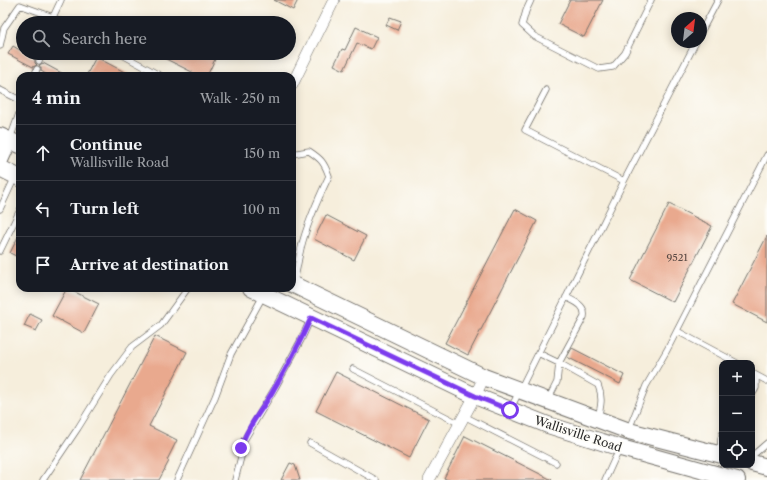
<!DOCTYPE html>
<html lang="en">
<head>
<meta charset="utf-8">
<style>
  body { margin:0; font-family:"Libre Caslon Text",serif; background:#20242c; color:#f1f3f6 }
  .controls { position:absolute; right:12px; bottom:12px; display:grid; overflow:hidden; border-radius:8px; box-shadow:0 2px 10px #0003 }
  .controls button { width:36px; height:36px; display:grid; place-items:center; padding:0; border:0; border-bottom:1px solid #363941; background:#171b24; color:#f1f3f6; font:20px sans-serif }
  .compass { position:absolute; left:671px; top:12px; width:36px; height:36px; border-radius:50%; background:#171b24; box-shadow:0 2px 10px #0003; rotate:28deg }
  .stop { position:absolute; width:12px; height:12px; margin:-9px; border:3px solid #7c3aed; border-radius:50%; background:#fff }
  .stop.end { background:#7c3aed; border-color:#fff; box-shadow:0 1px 4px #0008 }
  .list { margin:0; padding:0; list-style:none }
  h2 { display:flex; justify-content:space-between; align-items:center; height:52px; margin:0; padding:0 16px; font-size:17px }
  h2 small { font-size:13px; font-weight:400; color:#9ea1a6 }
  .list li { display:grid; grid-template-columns:26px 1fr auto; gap:12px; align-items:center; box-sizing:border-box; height:56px; padding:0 16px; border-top:1px solid #363941 }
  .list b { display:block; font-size:15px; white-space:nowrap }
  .list p { margin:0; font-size:13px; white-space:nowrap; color:#9ea1a6 }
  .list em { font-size:13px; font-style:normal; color:#9ea1a6 }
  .icon { flex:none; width:22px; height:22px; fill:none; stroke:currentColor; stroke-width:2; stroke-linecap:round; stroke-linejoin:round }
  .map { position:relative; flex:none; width:767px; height:480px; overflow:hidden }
  .search { position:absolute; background:#171b24; box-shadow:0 2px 10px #0003; left:16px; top:16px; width:280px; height:44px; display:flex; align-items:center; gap:10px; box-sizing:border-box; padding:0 14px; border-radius:22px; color:#9ea1a6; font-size:15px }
  .panel { position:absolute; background:#171b24; box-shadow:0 2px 10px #0003; left:16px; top:72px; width:280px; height:220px; border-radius:12px }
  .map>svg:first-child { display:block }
</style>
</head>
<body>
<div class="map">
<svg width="767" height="480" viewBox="0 0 767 480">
  <rect width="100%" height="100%" fill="#fdfcf7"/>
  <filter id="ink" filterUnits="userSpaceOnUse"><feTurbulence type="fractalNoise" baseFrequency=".025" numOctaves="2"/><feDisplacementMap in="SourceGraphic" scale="8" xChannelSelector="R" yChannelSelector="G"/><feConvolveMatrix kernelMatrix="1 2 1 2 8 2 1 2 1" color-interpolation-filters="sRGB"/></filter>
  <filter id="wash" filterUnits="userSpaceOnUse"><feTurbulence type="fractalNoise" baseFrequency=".012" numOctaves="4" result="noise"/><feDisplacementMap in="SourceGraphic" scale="16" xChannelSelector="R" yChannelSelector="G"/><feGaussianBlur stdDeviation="0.9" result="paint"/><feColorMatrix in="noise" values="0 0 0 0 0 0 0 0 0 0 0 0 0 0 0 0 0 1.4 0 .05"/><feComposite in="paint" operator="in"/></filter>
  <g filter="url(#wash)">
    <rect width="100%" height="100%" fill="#f6eedc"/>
    <g id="blocks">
      <path fill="#e9a98e" d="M274 0H298L293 10Z
        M570 0H603L584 37 558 24Z
        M390 17 401 21 397 30 386 25Z
        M356 27 377 37 371 49 357 43 344 70 334 65 342 49 345 50Z
        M13 46 35 59V63L37 65 33 67 8 54Z
        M154 53H218L207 76H200Z
        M96 57 132 76H86Z
        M43 63 67 76H49L41 71V68L39 65Z
        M669 204 712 226 673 302 630 280Z
        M515 209 537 221 468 355 445 343Z
        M326 215 366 236 354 260 314 239Z
        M20 233V258L10 253Z
        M767 236V322L732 304Z
        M67 288 99 304 84 333 52 316Z
        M30 314 42 320 36 331 24 326Z
        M155 336 187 352 149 426 177 440 167 460 169 461 159 480H80Z
        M572 348 624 375 620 384 567 357Z
        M336 372 429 419 409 458 316 411Z
        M465 436 552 480H448L444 478Z
        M290 463 295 465 300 480H281Z"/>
    </g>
  </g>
  <g filter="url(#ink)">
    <use href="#blocks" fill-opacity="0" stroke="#726f69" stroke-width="1"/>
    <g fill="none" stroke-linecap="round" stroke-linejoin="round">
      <defs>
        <path id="service" d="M531 0 526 11 522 25 534 36 599 69 613 67 625 53 651 0
          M51 23 53 17 63 23
          M701 32 718 0
          M0 46 4 28 20 5 53 17 61 0
          M119 53 161 76
          M39 61 41 53
          M34 76 37 69
          M0 90 20 100
          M546 90 525 130 624 181
          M10 139 20 111
          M292 154 309 151C321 159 324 162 329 176 318 199 307 223 301 248 298 260 297 272 293 284
          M0 209 15 177
          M0 251 20 210
          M677 331 737 363
          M538 353 559 363 598 385C603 397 601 406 598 418
          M353 369 460 424
          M752 373 767 381
          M752 379 756 376V388L752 395
          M548 400 557 382 559 363 584 317C586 305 575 302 566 297
          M510 410 624 181 696 42
          M464 416 556 463
          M629 429 646 386 667 350 767 155
          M310 443 376 480
          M720 454 721 438 722 434
          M752 456 767 443
          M43 480 78 428 111 375 132 347 161 325 188 288
          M177 480 215 397 231 354 263 296
          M235 480 241 457 243 442 275 388 301 340 311 318
          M605 480 615 458 621 449"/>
        <path id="minor" d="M292 85 334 0
          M429 480 475 396 484 377"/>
        <path id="secondary" d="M0 136 20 145
          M0 160 9 140
          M0 168 20 178
          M292 284 484 377 629 431 722 455
          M251 288 475 396 548 425 621 448 737 480
          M752 463 767 467"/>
      </defs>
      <use href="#service" stroke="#726f69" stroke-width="7"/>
      <use href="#minor" stroke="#726f69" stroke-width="12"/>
      <use href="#secondary" stroke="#726f69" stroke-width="18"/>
      <use href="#service" stroke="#fff" stroke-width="5.5"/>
      <use href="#minor" stroke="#fff" stroke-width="11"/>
      <use href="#secondary" stroke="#fff" stroke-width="16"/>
    </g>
  </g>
  <g fill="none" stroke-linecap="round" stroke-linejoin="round" filter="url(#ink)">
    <path stroke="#7c3aed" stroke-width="5" d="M241 448C245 429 265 406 274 389 288 366 300 342 311 318L475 396 510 410"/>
  </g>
  <g text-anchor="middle" stroke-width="3" stroke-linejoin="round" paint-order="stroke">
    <g font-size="10" fill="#5a4a44">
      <text x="677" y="261">9521</text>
    </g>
    <g font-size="12" fill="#2b2b2b" stroke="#fdfcf7">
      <text transform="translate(578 434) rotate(18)" y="4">Wallisville Road</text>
    </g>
  </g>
</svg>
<div class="controls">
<button>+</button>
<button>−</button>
<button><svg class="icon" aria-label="locate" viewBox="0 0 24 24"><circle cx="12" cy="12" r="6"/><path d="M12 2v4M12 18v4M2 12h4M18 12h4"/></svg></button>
</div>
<svg class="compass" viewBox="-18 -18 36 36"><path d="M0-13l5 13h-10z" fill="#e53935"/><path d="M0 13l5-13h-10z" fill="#9ea1a6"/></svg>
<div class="stop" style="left:510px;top:410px"></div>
<div class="stop end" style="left:241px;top:448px"></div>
<div class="search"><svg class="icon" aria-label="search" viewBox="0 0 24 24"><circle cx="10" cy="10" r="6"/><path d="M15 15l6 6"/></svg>Search here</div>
<section class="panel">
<h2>4 min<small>Walk · 250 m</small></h2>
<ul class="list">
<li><svg class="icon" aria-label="ahead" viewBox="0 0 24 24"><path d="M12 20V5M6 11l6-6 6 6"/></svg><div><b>Continue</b><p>Wallisville Road</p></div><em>150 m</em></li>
<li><svg class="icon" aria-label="left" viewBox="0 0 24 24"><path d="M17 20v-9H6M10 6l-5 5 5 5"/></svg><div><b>Turn left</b></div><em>100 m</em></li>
<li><svg class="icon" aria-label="arrive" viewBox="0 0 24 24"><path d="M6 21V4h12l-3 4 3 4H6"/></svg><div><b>Arrive at destination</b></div></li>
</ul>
</section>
</div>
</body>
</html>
